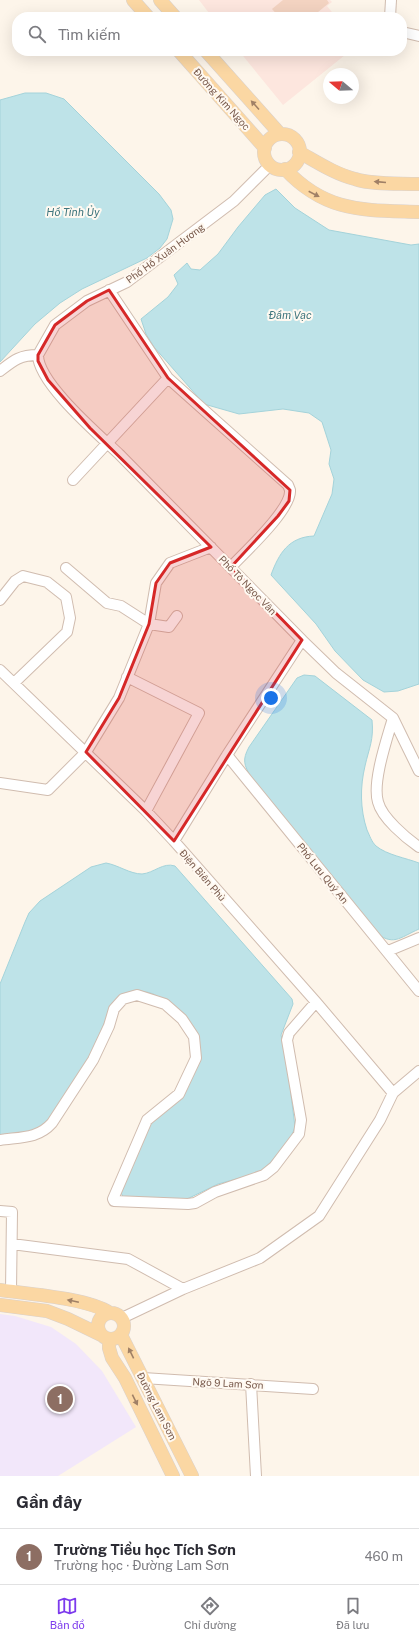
<!DOCTYPE html>
<html lang="vi">
<head>
<meta charset="utf-8">
<style>
  body { margin:0; font-family:"Public Sans",sans-serif; background:#f7f7f7; color:#2b2b33 }
  .compass { position:absolute; left:323px; top:68px; width:36px; height:36px; border-radius:50%; background:#fff; box-shadow:0 4px 16px #0002; rotate:289deg }
  .you { position:absolute; left:271px; top:698px; width:14px; height:14px; margin:-10px; border:3px solid #fff; border-radius:50%; background:#1a73e8; box-shadow:0 0 0 6px #1a73e833 }
  .badge { display:grid; place-items:center; width:26px; height:26px; border-radius:50%; background:#7c3aed; color:#fff; font-size:13px; font-weight:700 }
  .pin { position:absolute; translate:-50% -50%; border:2px solid #fff; box-shadow:0 1px 4px #0006 }
  .list { margin:0; padding:0; list-style:none }
  h2 { display:flex; justify-content:space-between; align-items:center; height:52px; margin:0; padding:0 16px; font-size:17px }
  h2 small { font-size:13px; font-weight:400; color:#7c7c81 }
  .list li { display:grid; grid-template-columns:26px 1fr auto; gap:12px; align-items:center; box-sizing:border-box; height:56px; padding:0 16px; border-top:1px solid #e1e1e2 }
  .list b { display:block; font-size:15px; white-space:nowrap }
  .list p { margin:0; font-size:13px; white-space:nowrap; color:#7c7c81 }
  .list em { font-size:13px; font-style:normal; color:#7c7c81 }
  .icon { flex:none; width:22px; height:22px; fill:none; stroke:currentColor; stroke-width:2; stroke-linecap:round; stroke-linejoin:round }
  .map { position:relative; flex:none; width:419px; height:1476px; overflow:hidden }
  .search { position:absolute; background:#fff; box-shadow:0 4px 16px #0002; left:12px; right:12px; top:12px; height:44px; display:flex; align-items:center; gap:10px; box-sizing:border-box; padding:0 14px; border-radius:16px; color:#7c7c81; font-size:15px }
  .sheet { height:108px; background:#fff }
  nav { display:flex; justify-content:space-around; align-items:center; box-sizing:border-box; height:56px; border-top:1px solid #e1e1e2; background:#fff; font-size:11px; color:#7c7c81 }
  nav a { display:grid; justify-items:center; gap:2px }
  nav .on { color:#7c3aed }
  .map>svg:first-child { display:block }
</style>
</head>
<body>
<div class="map">
<svg width="419" height="1476" viewBox="0 0 419 1476">
  <rect width="100%" height="100%" fill="#fdf5ea"/>
  <path fill="#fde6de" d="M199 0H330L332 2 327 6 336 17H212Z
    M239 51H350L283 105Z"/>
  <path fill="#f2e7fa" d="M0 1314 15 1316 51 1327 76 1344 102 1371 136 1427 58 1476H0Z"/>
  <path fill="#bee3e8" stroke="#a4d3da" d="M25 93H46L64 99 159 194 171 210 173 219 167 239 160 248 147 258 82 289 60 303 35 324 0 362V100Z
    M276 189 295 208 329 230 411 245 419 244V684L398 691 384 692 363 680 335 651 316 624 271 575C279 553 289 537 314 536L332 494 334 479 329 464 331 450 322 422 309 413 283 409 239 414 204 404 154 347 146 334 141 319 168 297 178 284 174 275 187 263 191 269 200 270 218 254 238 227 265 195Z
    M304 675 315 676 372 720C374 740 369 748 365 766 360 787 360 809 367 830 370 836 371 841 376 846 387 855 406 858 419 863V929C399 938 393 947 374 931L251 777C244 765 242 760 249 747L297 678Z
    M106 863C118 865 130 874 142 874 154 873 163 862 175 866L292 999 293 1004 281 1035 287 1062 295 1127 291 1137 270 1163 258 1173 218 1184 185 1200 124 1198 121 1193 151 1121 174 1103 199 1051C191 1039 182 1027 173 1015 170 1010 166 1004 162 1000 148 986 123 990 112 1005L92 1052 51 1119 37 1130 0 1137V984L25 922 29 913 40 901 91 867Z"/>
  <path fill="#f3d3c1" d="M283 0H327L329 3 312 17H279L272 9Z"/>
  <g fill="none" stroke-linecap="round" stroke-linejoin="round">
    <defs>
      <path id="minor" d="M390 17 391 0
        M402 32 419 36
        M109 290 168 378 288 485 290 490C292 509 245 552 231 567
        M38 355C38 383 98 434 119 454L302 640 227 755 174 841
        M0 371C14 360 20 355 38 355L55 325 87 301 127 282 234 201 270 165
        M73 480 168 378
        M66 568 107 603 121 606 149 624 169 627 177 616
        M0 600 15 581 23 576 47 582 66 597 70 618 67 632 14 683
        M302 640 336 673 393 718 419 771
        M0 670 146 811 174 841 316 1002 393 1093
        M127 677 199 713 146 811
        M393 718C387 739 372 782 378 802 382 818 406 838 419 847
        M227 755 419 991
        M0 783 48 790 86 752 119 698 149 624 156 583 170 563 211 547
        M388 951 419 938
        M0 1140C20 1137 38 1139 52 1123L93 1060 109 1026 114 1009 123 999 137 995 165 1004 182 1019 194 1037 196 1058 179 1094 147 1120 113 1199 114 1201 188 1204 195 1203 215 1192 264 1175 274 1167 299 1134 301 1120 287 1040 289 1033 316 1002
        M0 1211 12 1212 11 1291
        M12 1244 128 1259 183 1289
        M122 1318 183 1289 260 1258 319 1216 380 1120 393 1093 419 1071
        M143 1378 313 1389
        M251 1384 256 1476"/>
      <path id="major" d="M133 0 148 17
        M160 0 175 17
        M179 51 265 148
        M206 51 280 134
        M264 152a18 18 0 1 1 36 0a18 18 0 1 1-36 0Z
        M299 152C317 162 335 174 355 179 373 185 399 183 419 184
        M285 169C326 213 364 210 419 212
        M0 1290C28 1294 87 1298 110 1313
        M0 1305 47 1311 68 1319 101 1335
        M98 1326a13 13 0 1 1 26 0a13 13 0 1 1-26 0Z
        M121 1335 192 1476
        M109 1340V1348L112 1358 125 1378 173 1476"/>
    </defs>
    <use href="#minor" stroke="#d0bcaf" stroke-width="12"/>
    <use href="#major" stroke="#d9d1cd" stroke-width="14"/>
    <use href="#minor" stroke="#fff" stroke-width="10"/>
    <use href="#major" stroke="#fbd7a3" stroke-width="13"/>
  </g>
  <defs><path id="oneway-solid" d="M-6-.8H1V-3.2L6.5 0L1 3.2V.8H-6Z"/></defs>
  <g fill="#a08066">
    <use href="#oneway-solid" transform="translate(255 105) rotate(-132)"/>
    <use href="#oneway-solid" transform="translate(380 182) rotate(-175)"/>
    <use href="#oneway-solid" transform="translate(314 194) rotate(27)"/>
    <use href="#oneway-solid" transform="translate(73 1301) rotate(-168)"/>
    <use href="#oneway-solid" transform="translate(131 1353) rotate(-116)"/>
    <use href="#oneway-solid" transform="translate(135 1400) rotate(64)"/>
  </g>
  <path fill="#d62828" fill-opacity="0.2" stroke="#d62828" stroke-width="3" stroke-linejoin="round" d="M109 290 168 378 290 490 289 501 278 516 231 567 302 640 174 841 86 752 119 698 149 624 156 583 170 563 211 547 90 428 48 380 38 361V355L55 325 87 301Z"/>
  <g text-anchor="middle" stroke-width="4" stroke-linejoin="round" paint-order="stroke">
    <g font-size="10" fill="#795a4c" stroke="#fff9f1">
      <text transform="translate(222 99) rotate(48)" y="4">Đường Kim Ngọc</text>
      <text transform="translate(165 253) rotate(-36)" y="4">Phố Hồ Xuân Hương</text>
      <text transform="translate(248 585) rotate(46)" y="4">Phố Tô Ngọc Vân</text>
      <text transform="translate(323 873) rotate(51)" y="4">Phố Lưu Quý An</text>
      <text transform="translate(203 875) rotate(49)" y="4">Điện Biên Phủ</text>
      <text transform="translate(228 1383) rotate(3)" y="4">Ngõ 9 Lam Sơn</text>
      <text transform="translate(157 1406) rotate(63)" y="4">Đường Lam Sơn</text>
    </g>
    <g font-size="11" font-style="italic" fill="#3f767e" stroke="#fff9f1">
      <text x="73" y="216">Hồ Tỉnh Ủy</text>
      <text x="290" y="319">Đầm Vạc</text>
    </g>
  </g>
</svg>
<svg class="compass" viewBox="-18 -18 36 36"><path d="M0-13l5 13h-10z" fill="#e53935"/><path d="M0 13l5-13h-10z" fill="#7c7c81"/></svg>
<div class="you"></div>
<div class="pin badge" style="left:60px;top:1399px;background:#8d6e63">1</div>
<div class="search"><svg class="icon" aria-label="search" viewBox="0 0 24 24"><circle cx="10" cy="10" r="6"/><path d="M15 15l6 6"/></svg>Tìm kiếm</div>
</div>
<section class="sheet">
<h2>Gần đây<small></small></h2>
<ul class="list">
<li><span class="badge" style="background:#8d6e63">1</span><div><b>Trường Tiểu học Tích Sơn</b><p>Trường học · Đường Lam Sơn</p></div><em>460 m</em></li>
</ul>
</section>
<nav>
<a class="on"><svg class="icon" aria-label="map" viewBox="0 0 24 24"><path d="M3 6l6-2 6 2 6-2v14l-6 2-6-2-6 2zM9 4v14M15 6v14"/></svg>Bản đồ</a>
<a><svg class="icon" aria-label="directions" viewBox="0 0 24 24"><path d="M12 3l9 9-9 9-9-9zM9 14v-3h6M13 9l2 2-2 2"/></svg>Chỉ đường</a>
<a><svg class="icon" aria-label="saved" viewBox="0 0 24 24"><path d="M7 4h10v16l-5-4-5 4z"/></svg>Đã lưu</a>
</nav>
</body>
</html>
